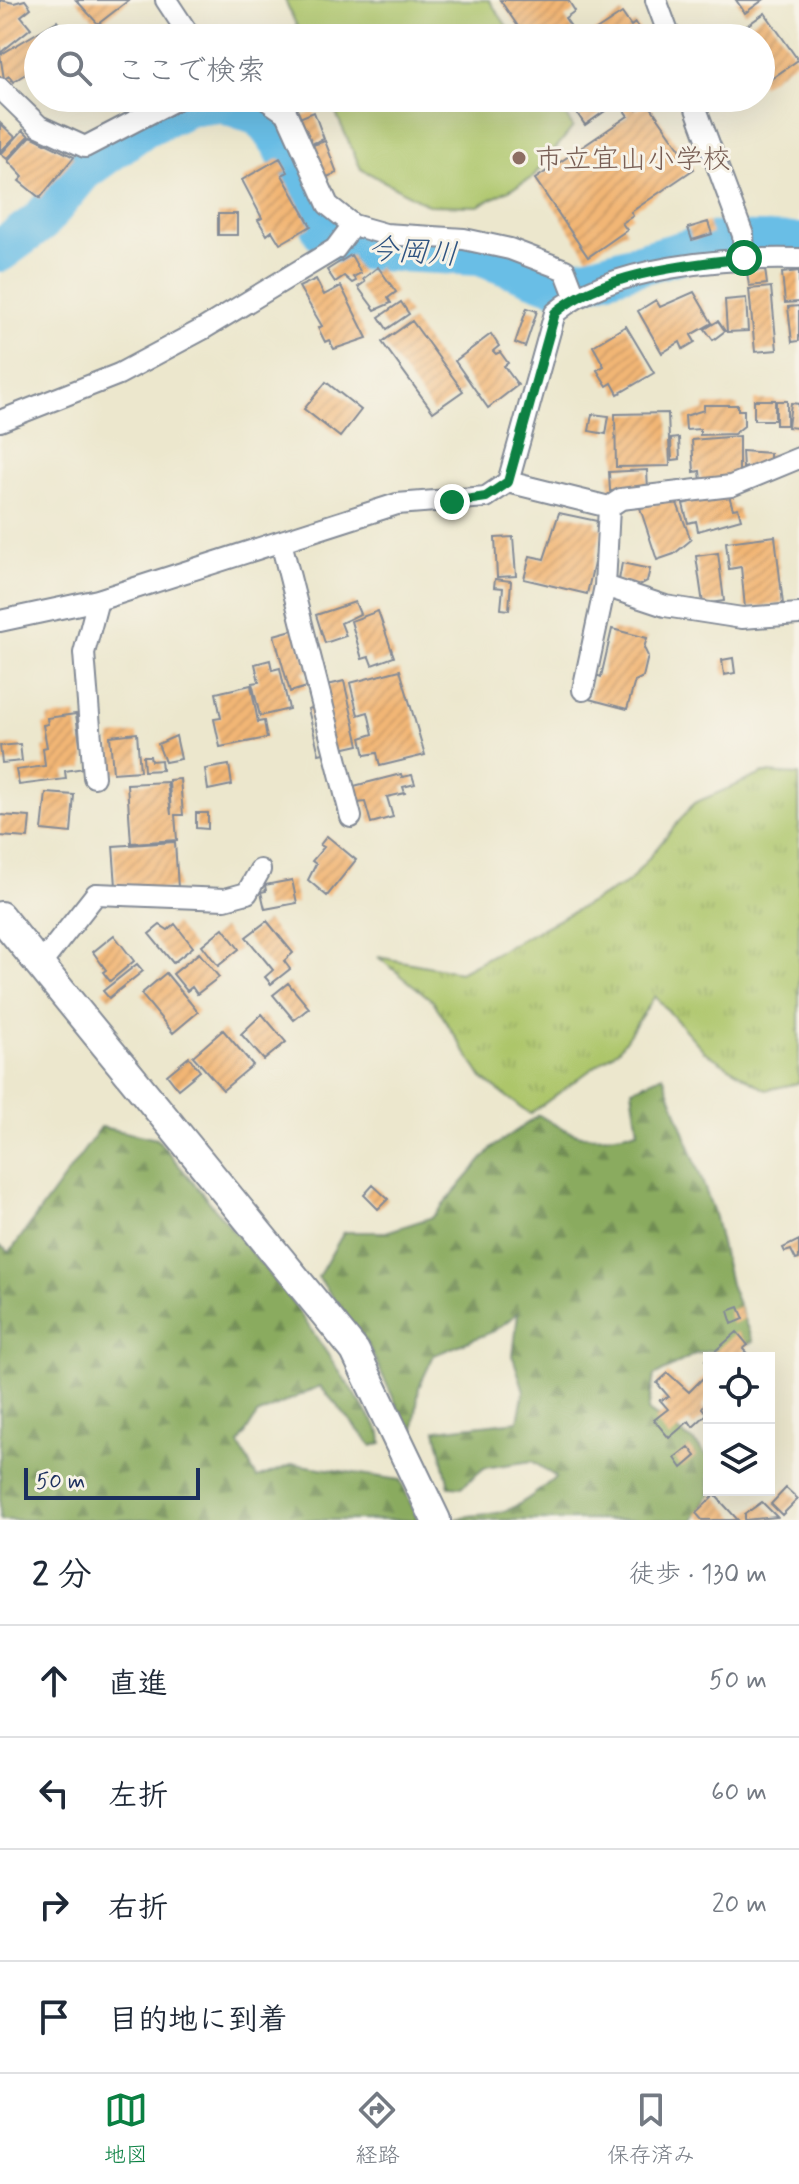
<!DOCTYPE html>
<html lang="ja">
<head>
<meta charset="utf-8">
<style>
  body { margin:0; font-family:Mynerve,"Klee One",sans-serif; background:#f2f2f3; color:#1f2937 }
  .controls { position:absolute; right:24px; bottom:24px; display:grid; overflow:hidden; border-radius:0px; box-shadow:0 8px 32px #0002 }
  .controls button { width:72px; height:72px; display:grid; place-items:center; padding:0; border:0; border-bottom:2px solid #e0e1e3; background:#fff; color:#1f2937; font:40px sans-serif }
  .scale { position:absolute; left:24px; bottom:20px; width:176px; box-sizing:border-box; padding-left:8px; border:4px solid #1b2f5e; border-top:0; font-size:22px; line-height:28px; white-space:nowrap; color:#1b2f5e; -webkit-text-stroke:6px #f7f3e8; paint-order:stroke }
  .stop { position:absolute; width:24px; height:24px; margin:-18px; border:6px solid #0b8043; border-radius:50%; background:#fff }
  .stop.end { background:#0b8043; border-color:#fff; box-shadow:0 2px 8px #0008 }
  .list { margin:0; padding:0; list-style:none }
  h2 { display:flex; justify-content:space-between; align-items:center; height:104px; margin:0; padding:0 32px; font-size:34px }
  h2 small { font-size:26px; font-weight:400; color:#747a83 }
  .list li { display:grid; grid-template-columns:52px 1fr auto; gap:24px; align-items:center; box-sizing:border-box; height:112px; padding:0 32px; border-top:2px solid #e0e1e3 }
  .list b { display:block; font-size:30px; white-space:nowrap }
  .list em { font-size:26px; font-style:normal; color:#747a83 }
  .icon { flex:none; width:44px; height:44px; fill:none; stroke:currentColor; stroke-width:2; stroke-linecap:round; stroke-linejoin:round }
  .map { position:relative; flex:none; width:799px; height:1520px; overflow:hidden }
  .search { position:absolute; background:#fff; box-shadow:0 8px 32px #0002; left:24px; right:24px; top:24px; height:88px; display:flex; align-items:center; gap:20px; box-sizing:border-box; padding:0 28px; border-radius:44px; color:#747a83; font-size:30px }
  .sheet { height:552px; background:#fff }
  nav { display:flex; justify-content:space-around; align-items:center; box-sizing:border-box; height:112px; border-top:2px solid #e0e1e3; background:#fff; font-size:22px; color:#747a83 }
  nav a { display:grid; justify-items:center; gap:4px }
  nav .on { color:#0b8043 }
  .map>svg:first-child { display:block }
</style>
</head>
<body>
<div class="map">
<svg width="799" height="1520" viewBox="0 0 799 1520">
  <defs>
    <pattern id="grass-tufts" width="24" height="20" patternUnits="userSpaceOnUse" patternTransform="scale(2)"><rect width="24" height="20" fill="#adc66b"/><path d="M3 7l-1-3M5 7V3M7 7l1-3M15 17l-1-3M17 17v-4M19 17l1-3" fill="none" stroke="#94aa5f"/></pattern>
    <pattern id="forest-firs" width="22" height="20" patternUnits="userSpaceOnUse" patternTransform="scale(2)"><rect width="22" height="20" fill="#8aab5f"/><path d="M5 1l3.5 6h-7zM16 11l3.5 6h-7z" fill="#708c52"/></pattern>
    <pattern id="building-hatch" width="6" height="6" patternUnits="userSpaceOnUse" patternTransform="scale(2)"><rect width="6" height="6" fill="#f2b675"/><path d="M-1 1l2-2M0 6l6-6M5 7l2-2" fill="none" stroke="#cf9d68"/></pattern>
  </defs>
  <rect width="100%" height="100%" fill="#f7f3e8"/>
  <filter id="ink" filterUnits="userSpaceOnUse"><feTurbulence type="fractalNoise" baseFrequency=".0125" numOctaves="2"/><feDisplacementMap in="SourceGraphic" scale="16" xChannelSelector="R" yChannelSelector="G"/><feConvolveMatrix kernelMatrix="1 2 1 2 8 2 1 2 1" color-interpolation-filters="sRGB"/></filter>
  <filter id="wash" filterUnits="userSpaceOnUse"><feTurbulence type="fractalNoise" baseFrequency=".006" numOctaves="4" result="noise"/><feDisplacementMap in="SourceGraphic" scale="32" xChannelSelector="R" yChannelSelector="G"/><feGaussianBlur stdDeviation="1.8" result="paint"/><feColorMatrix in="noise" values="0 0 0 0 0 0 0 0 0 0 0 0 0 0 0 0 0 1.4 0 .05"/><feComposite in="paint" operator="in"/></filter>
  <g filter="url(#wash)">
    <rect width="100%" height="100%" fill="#ece7cd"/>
    <path fill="url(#grass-tufts)" stroke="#647a64" stroke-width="2" d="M764 773 799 775V1083L766 1090 705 1052 655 996 619 1049 530 1114 482 1078 433 1001 378 957 460 972 629 882 694 803Z"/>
    <path fill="url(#forest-firs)" stroke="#526d5e" stroke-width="2" d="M663 1075 714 1213 730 1284 753 1342 695 1354 654 1376 648 1411 694 1442 709 1458V1490H713L693 1520H454C469 1513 481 1516 497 1513 519 1508 539 1491 556 1477L532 1461 484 1468 462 1487 449 1486 436 1430 518 1421 524 1391 513 1357 518 1313 494 1331 434 1355 419 1387 413 1439 369 1347 318 1277 344 1232H386L433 1217 493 1147 539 1115C581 1141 591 1140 638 1131L632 1089Z
      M101 1127 157 1139 291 1300 381 1433 382 1443 372 1446 320 1386 257 1415 239 1444 257 1478 294 1464 400 1480 418 1520H0V1246L10 1252Z"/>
    <path fill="#adc66b" stroke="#647a64" stroke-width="2" d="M285 0H489L515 38H302Z
      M329 98H554L573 127 532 178 478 206 428 205 361 169Z"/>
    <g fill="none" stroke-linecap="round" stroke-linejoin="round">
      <path stroke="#69bee6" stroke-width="42" d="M0 251 41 221 82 171 143 127 188 106 220 102 261 116 282 143 323 231 357 249 480 255 552 282 590 278 717 242 799 244"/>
    </g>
    <g id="blocks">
      <path fill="url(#building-hatch)" d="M0 0 14 3 25 0 31 8 21 16 31 28 0 53Z
        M76 0H129L98 24Z
        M500 0H568L575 11 565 18 579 38H526Z
        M736 0H763L745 13Z
        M622 13 631 26 635 23 645 38H584Z
        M765 13 798 60 761 86V38H729Z
        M57 21 68 38H38V66L13 82 9 76 4 79 0 55Z
        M567 98H629L637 110 648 103 694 169 631 212 633 216 622 223 627 230 588 257 535 179 628 116 618 102 585 125Z
        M314 112 324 139 308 145 299 118Z
        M0 123 15 137 0 152Z
        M23 130 29 136 7 159 1 154Z
        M31 136 74 157 40 198 19 181 23 177 8 161Z
        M325 141 337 173 322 179 310 146Z
        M280 158 288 172 282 175 311 226 280 244 272 231 267 235 258 220 262 218 242 180Z
        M218 214H237V235H218Z
        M708 222 712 234 692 240 688 228Z
        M351 255 361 273 353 277 356 281 352 283 344 276 335 282 327 270Z
        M378 267 396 292 388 298 391 303 375 310 358 287 365 282 363 279Z
        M765 269 767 284 749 286 747 272Z
        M799 271V302L785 303 782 273Z
        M316 279 324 295 341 286 367 338 334 349 329 340 325 342 318 328 322 326 299 287Z
        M771 287 777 350 755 352 749 289Z
        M694 292 712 323 691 335 695 342 683 349 680 342 662 353 638 311 656 300 660 307Z
        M746 298 748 331 727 332 725 300Z
        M401 302 409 314 387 329 379 317Z
        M799 306V341L792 342 788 307Z
        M527 308 537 311 525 347 515 343Z
        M412 321 463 391 433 412 382 342Z
        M718 321 725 331 713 340 705 329Z
        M626 326 654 373 618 394 612 383 607 386 597 370 604 366 593 346Z
        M491 334 499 346 493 351 496 354 500 352 508 363 504 366 518 385 488 408 455 361Z
        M326 382 361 410 340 437 304 409Z
        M754 400H775V420H754Z
        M776 401H787V425H776Z
        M791 403 799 404 798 428 788 427Z
        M704 405H738V410H744V426L734 434 700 435V429L686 430 685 416 704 410Z
        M668 413 670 466 616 467 615 414Z
        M592 414 609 416 606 434 589 431Z
        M739 436V478L701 481 700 471 694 472 692 440Z
        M679 438 680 459 672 460 671 439Z
        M742 451 770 453V463L743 468Z
        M647 470 648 489 610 491 609 472Z
        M728 492 733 509 738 508 741 519 698 531 696 521 688 523 683 504Z
        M675 498 691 540 674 554 657 560 640 508Z
        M559 513 597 521 596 527 602 528 587 594 524 579 530 556 544 559Z
        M775 536 783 604 745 608 741 567 729 569 726 542Z
        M513 537 516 576 497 577 495 538Z
        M718 553 724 601 703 604 696 556Z
        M622 563 650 569 647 581 638 586 619 580Z
        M495 579 511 581 509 610 501 609 503 588 494 587Z
        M355 602 360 614 341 623 346 636 325 643 316 615Z
        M378 611 394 657 372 665 369 657 362 659 351 621Z
        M296 629 308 671 303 672 307 687 290 692 274 635Z
        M612 629 647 638 644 648 648 656 643 677 635 681 627 709 589 699 596 675 601 677Z
        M733 658 735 673 724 675 722 660Z
        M270 660 272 670 280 668 289 709 260 716 252 683 259 682 255 664Z
        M400 670 425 755 380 766 377 753 365 755 361 738 373 734 368 712 358 715 350 683Z
        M344 681 359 745 319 754 308 709 328 704 324 686Z
        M251 685 258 722 264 721 267 738 220 747 214 719 221 718 216 693Z
        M76 714 80 744 84 743V768L65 771 66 779 19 785 16 770 45 766 43 748 47 747 43 725 48 724 47 718Z
        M137 733 140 771 113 773 110 736Z
        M176 736 181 759 165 762 158 744Z
        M20 744 22 761 2 763 0 746Z
        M143 756H150L151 761 161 760 162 770 144 771Z
        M229 765 232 785 208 790 205 769Z
        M401 774 402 777 412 775 415 784 403 787 405 793 387 797 393 817 371 823 365 802 358 803 354 786Z
        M180 779 183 815H175L177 840 131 843 127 784 167 782 171 815 169 780Z
        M46 793 74 795 71 833 42 830Z
        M196 813H208V829L196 828Z
        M0 815 30 817 28 838 0 836Z
        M327 836 356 860 327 896 308 880 316 864 312 861 324 847 320 845Z
        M175 842 178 888 126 892V885L116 886 113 846Z
        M292 880 297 903 265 909 261 892 266 891 265 885Z
        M267 921 293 953 284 961 290 969 271 984 265 977 273 970 246 937Z
        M175 924 193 947 173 963 149 934 160 925 168 930Z
        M223 928 239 949 218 966 202 945Z
        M114 935 134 961 110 981 103 972 106 970 93 952Z
        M199 953 219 977 197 994 192 987 187 991 173 974Z
        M137 964 143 971 109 998 103 991Z
        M166 973 198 1012 173 1033 141 994Z
        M288 983 309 1008 294 1020 273 995Z
        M262 1014 286 1042 264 1060 241 1034Z
        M223 1030 253 1065 223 1090 193 1056Z
        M189 1057 200 1071 178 1089 167 1075Z
        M373 1185 388 1199 378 1209 364 1195Z
        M799 1240V1259L796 1260 791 1250 785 1252 783 1248Z
        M739 1307 744 1319 732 1324 728 1311Z
        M737 1332 748 1345 743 1349 751 1358H709V1364L705 1360Z
        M709 1372V1397L702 1408 707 1414 693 1427 689 1421 669 1438 654 1420 668 1409 660 1400 669 1397 657 1383 668 1373 689 1392Z
        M689 1447 696 1456 682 1468 675 1458Z
        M786 1488 798 1499 782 1515 771 1504Z
        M715 1495 738 1520H702L696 1513Z
        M762 1502 777 1517 745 1520V1514Z"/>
    </g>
  </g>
  <g filter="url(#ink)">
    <use href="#blocks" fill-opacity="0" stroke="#848b96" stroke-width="2"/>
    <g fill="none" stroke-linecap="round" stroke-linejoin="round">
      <defs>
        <path id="street" d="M166 0 191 38
          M656 0 670 38
          M0 88 39 126 85 147 179 98
          M264 98 287 114 328 205 353 225 385 234 464 239 510 249 565 270 575 296
          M692 98 743 235 744 258
          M0 421 119 374 203 329 335 249 353 225
          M508 482 609 507 605 586 583 690
          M609 507 621 499 731 486 799 458
          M281 542 351 817
          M605 586 665 606 742 618 799 614
          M0 621 98 600 397 504 486 497 508 482 555 313C609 266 729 257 799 259
          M94 777 84 653 98 600
          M40 965 96 894 225 899 247 893 260 870"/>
        <path id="secondary" d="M0 916 355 1351 436 1520"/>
      </defs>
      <use href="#street" stroke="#848b96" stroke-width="24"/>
      <use href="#secondary" stroke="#848b96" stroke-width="32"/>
      <use href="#street" stroke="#fff" stroke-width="20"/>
      <use href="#secondary" stroke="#fff" stroke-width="28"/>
    </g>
  </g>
  <g fill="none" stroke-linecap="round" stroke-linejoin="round" filter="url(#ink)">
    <path stroke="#0b8043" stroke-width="10" d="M452 502 486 497 508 482 555 313C599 274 685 265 744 258"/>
  </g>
  <circle fill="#8d6e63" stroke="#f7f3e8" stroke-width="3" cx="519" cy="158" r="8"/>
  <g text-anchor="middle" stroke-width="6" stroke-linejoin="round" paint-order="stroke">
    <g font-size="28" fill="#785e54" stroke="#f7f3e8" text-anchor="start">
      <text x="535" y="168">市立宜山小学校</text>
    </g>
    <g font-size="30" font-style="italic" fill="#2e5380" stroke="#f7f3e8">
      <text transform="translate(413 251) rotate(4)" y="10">今岡川</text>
    </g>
  </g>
</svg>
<div class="controls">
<button><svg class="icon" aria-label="locate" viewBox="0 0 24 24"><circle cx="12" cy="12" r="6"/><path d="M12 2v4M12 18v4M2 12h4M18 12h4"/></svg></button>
<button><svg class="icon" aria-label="layers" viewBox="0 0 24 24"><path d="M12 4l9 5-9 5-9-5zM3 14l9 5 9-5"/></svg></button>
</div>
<div class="scale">50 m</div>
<div class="stop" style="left:744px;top:258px"></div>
<div class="stop end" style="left:452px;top:502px"></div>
<div class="search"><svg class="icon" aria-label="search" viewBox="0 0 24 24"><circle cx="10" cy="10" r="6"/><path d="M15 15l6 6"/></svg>ここで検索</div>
</div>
<section class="sheet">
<h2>2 分<small>徒歩 · 130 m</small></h2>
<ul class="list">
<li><svg class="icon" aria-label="ahead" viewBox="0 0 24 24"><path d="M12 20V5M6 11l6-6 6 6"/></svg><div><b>直進</b></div><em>50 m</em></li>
<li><svg class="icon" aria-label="left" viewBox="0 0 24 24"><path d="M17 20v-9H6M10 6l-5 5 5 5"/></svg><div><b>左折</b></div><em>60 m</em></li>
<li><svg class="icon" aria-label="right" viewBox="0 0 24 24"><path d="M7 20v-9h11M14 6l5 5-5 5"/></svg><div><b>右折</b></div><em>20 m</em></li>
<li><svg class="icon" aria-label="arrive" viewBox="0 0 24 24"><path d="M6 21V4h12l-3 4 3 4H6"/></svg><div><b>目的地に到着</b></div></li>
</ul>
</section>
<nav>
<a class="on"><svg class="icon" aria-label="map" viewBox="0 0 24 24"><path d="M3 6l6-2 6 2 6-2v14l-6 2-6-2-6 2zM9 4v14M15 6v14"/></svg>地図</a>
<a><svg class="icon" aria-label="directions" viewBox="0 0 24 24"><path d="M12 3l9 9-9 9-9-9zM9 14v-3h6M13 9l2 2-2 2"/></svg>経路</a>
<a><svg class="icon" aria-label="saved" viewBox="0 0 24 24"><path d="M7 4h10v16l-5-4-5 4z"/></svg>保存済み</a>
</nav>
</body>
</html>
